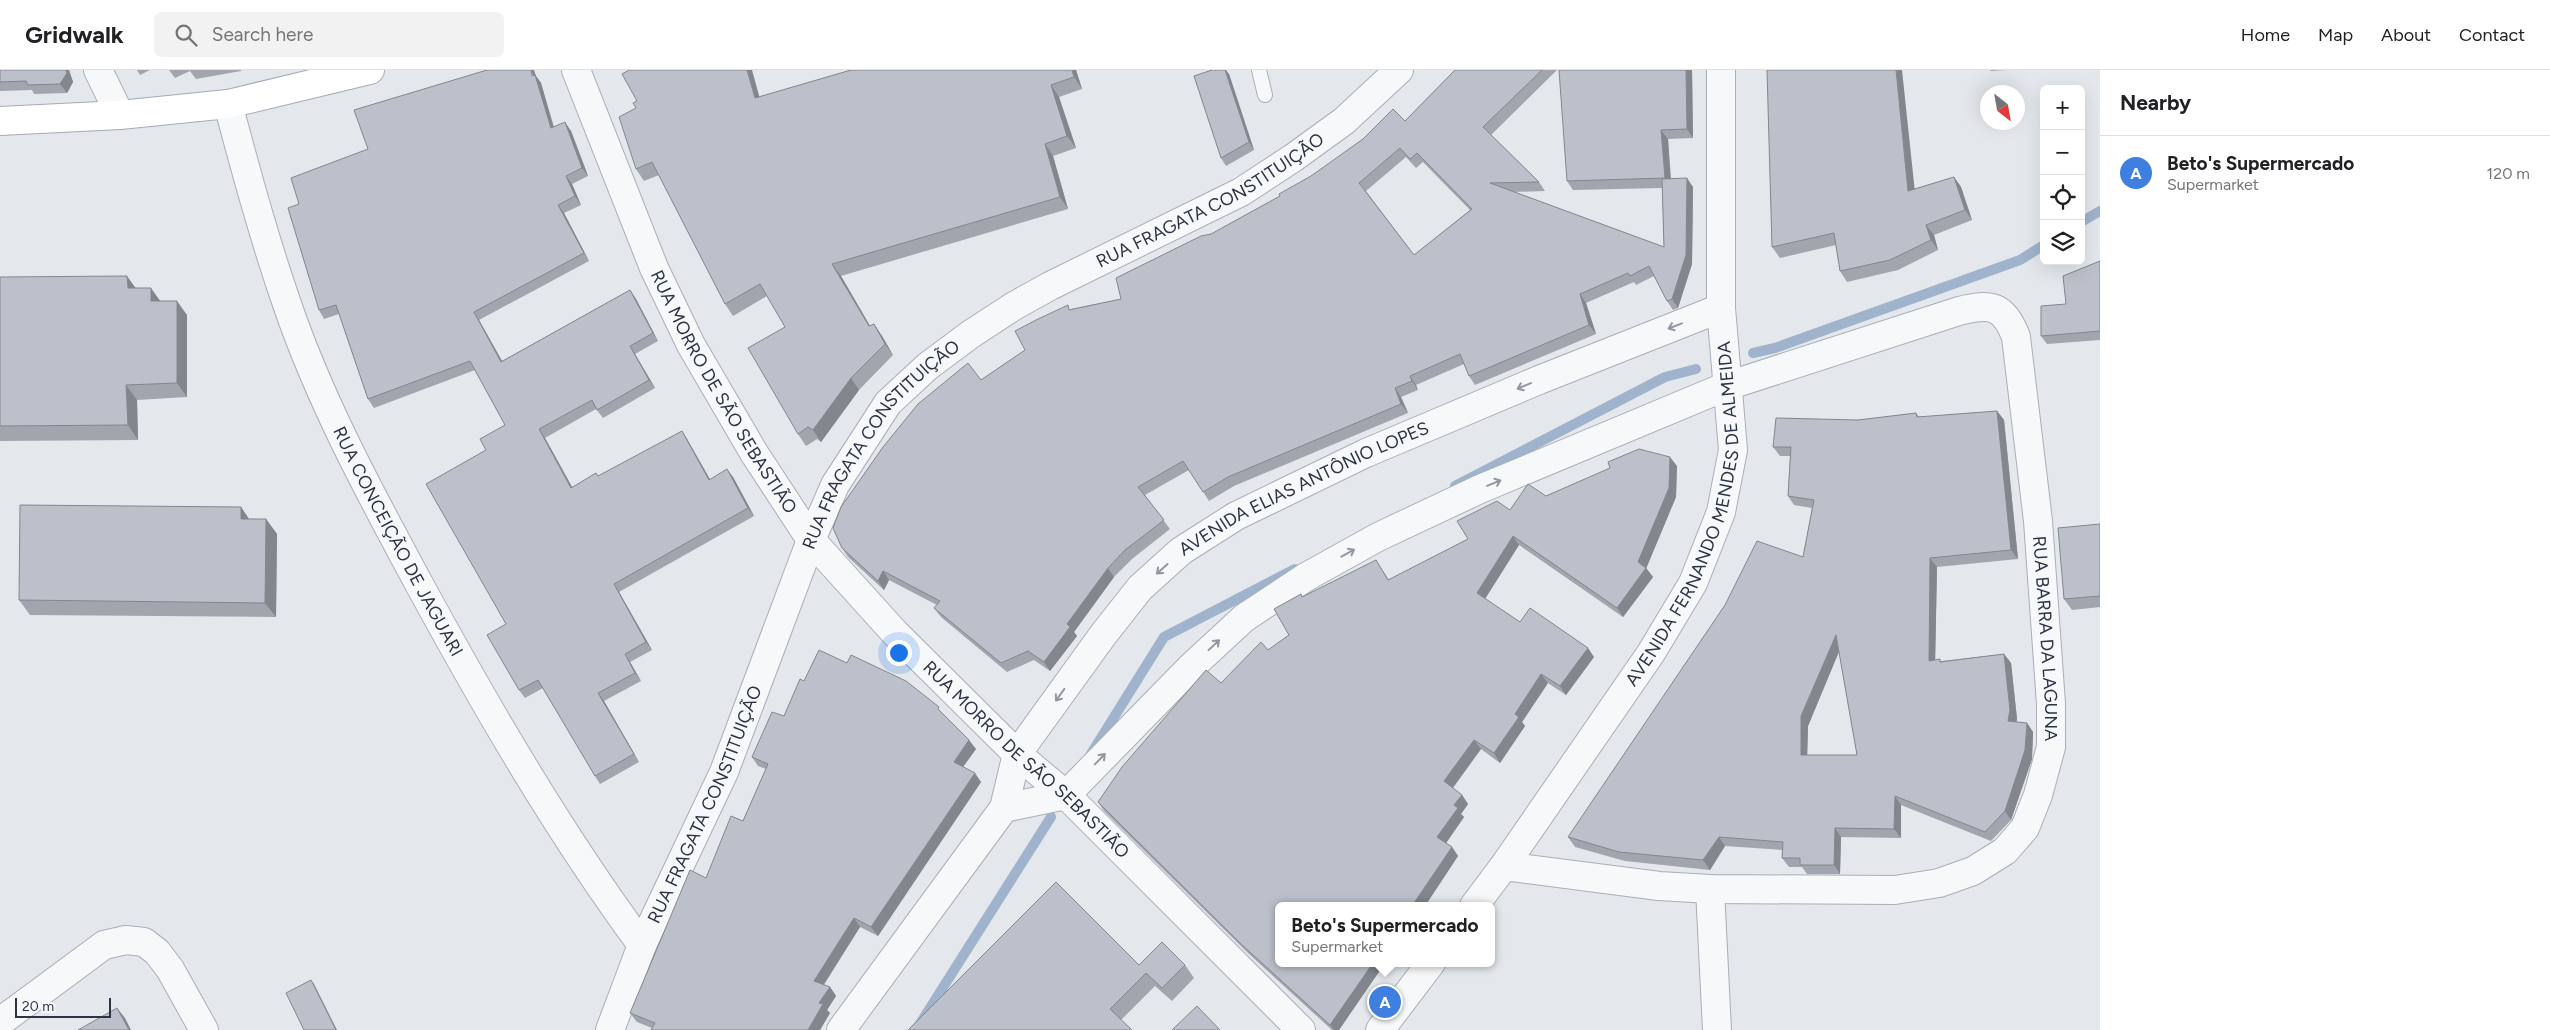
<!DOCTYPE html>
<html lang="en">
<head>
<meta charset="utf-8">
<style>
  body { margin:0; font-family:Figtree,sans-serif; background:#f2f2f2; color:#202124 }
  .controls { position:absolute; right:15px; top:15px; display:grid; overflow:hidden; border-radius:8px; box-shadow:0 5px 20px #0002 }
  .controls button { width:45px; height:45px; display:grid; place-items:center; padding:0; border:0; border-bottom:1px solid #e0e0e0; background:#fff; color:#202124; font:25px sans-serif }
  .compass { position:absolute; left:1980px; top:15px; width:45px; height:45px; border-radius:50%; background:#fff; box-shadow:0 5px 20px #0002; rotate:149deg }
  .scale { position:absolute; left:15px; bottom:12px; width:96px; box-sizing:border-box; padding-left:5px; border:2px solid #2b3445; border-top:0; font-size:14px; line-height:18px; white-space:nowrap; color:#2b3445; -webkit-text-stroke:4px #f4f6f9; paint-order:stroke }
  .you { position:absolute; left:898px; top:582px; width:18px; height:18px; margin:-12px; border:4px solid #fff; border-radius:50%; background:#1a73e8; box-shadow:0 0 0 8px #1a73e833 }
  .badge { display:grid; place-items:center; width:32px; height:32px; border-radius:50%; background:#2563eb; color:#fff; font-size:16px; font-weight:700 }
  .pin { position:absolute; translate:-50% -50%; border:2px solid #fff; box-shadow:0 1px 5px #0006 }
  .popup { position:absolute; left:1275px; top:832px; width:220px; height:65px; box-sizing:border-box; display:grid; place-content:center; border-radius:8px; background:#fff; filter:drop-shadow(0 1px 4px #0005); font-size:16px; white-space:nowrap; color:#757577 }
  .popup b { font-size:19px; color:#202124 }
  .popup::after { content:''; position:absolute; left:50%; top:100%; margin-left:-10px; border:10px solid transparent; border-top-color:#fff }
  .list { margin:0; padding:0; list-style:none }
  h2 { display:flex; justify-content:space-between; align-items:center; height:65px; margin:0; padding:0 20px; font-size:21px }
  h2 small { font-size:16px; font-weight:400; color:#757577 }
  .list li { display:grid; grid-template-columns:32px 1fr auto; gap:15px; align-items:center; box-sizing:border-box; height:75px; padding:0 20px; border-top:1px solid #e0e0e0 }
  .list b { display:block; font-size:19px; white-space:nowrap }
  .list p { margin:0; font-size:16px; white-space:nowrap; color:#757577 }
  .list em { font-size:16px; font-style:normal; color:#757577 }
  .icon { flex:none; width:28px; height:28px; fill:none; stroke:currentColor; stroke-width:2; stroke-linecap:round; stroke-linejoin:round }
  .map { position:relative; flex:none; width:2100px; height:960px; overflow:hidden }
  header { display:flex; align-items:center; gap:30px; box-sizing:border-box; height:70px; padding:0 25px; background:#fff; border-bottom:1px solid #e0e0e0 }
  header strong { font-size:24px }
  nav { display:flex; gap:28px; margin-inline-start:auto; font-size:18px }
  .search { width:350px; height:45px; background:#f2f2f2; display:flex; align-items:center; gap:12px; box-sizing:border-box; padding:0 18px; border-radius:8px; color:#757577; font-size:19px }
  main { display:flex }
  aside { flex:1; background:#fff }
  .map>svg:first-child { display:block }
</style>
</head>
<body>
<header>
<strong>Gridwalk</strong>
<div class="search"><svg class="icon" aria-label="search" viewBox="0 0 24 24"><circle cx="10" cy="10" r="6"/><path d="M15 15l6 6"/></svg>Search here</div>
<nav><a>Home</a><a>Map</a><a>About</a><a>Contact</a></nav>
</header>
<main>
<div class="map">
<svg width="2100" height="960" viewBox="0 0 2100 960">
  <rect width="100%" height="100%" fill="#e4e7ec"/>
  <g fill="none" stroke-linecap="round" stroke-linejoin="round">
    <path stroke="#9fb4cc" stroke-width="10" d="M2081 152 2100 141
      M1753 283 1775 278 2020 190 2044 175
      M1455 416 1665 307 1696 299
      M1091 684 1164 567 1295 499
      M916 960 1051 747"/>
    <defs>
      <path id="service" d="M1259 0 1265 25"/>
      <g id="minor">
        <path d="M98 0 120 45"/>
        <path id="s1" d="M576 0 654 198 691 275 754 383 811 470 895 563 1017 684 1066 725 1301 960"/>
        <path id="s2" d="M228 34C246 101 264 168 287 234 320 331 370 423 418 512 486 637 558 761 642 875"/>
        <path id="s3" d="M1004 738 1066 725 1190 598 1244 548 1306 507 1378 467 1480 419 1727 316 1959 241C1991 233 2004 235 2016 267L2038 451 2051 634V677L2038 725 2025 758 2005 781 1973 801 1939 813 1895 820 1710 819 1659 816 1504 796"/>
        <path d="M1710 819 1717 960"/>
        <path d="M0 952 104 875 126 870 144 872 157 882 170 899 204 960"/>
        <path id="s4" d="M610 960 642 875 724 702 811 470 835 415 888 333 928 296 971 264 1014 236 1050 216 1241 122 1293 88 1344 51 1399 0"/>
        <path id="s5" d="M841 960 1004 738 1017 684 1103 565 1140 518 1181 481 1236 446 1366 383 1539 310 1721 238"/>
      </g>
      <g id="tertiary">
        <path id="s6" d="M1474 836 1504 796 1651 583 1693 513 1721 442 1733 380 1721 238V0"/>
        <path d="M1380 960 1431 893"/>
      </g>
      <path id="primary" d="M0 51 120 45 228 34 370 0"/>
    </defs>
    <use href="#service" stroke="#a9aeb7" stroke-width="16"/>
    <use href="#minor" stroke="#a9aeb7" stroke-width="30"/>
    <use href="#tertiary" stroke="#a9aeb7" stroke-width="30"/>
    <use href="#primary" stroke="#a3abb8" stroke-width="30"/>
    <use href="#service" stroke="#f7f8fa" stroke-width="14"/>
    <use href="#minor" stroke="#f7f8fa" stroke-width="28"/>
    <use href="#tertiary" stroke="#f7f8fa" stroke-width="28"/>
    <use href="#primary" stroke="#fff" stroke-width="28"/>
  </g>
  <path fill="#a1a5ae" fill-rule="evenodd" d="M0 0H69L73 12 67 23 34 24 32 20 0 21Z
    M137 0H150L140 5Z
    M169 0H241V1L196 9 190 1 175 8Z
    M851 0H1076L1082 19 1059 27 1076 78 1053 86 1068 139 841 206 870 256 874 254 882 266 893 285 859 320 821 372 817 369 806 376 798 364 785 257 767 226 733 246 725 234 659 105 644 111 636 99 760 27Z
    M1455 0H1557L1491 65 1539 112 1545 121 1514 122 1664 177 1662 118 1573 120 1567 111 1692 0 1693 68 1668 69 1671 108 1693 117 1692 194 1678 238 1673 240 1667 231 1654 206 1636 215 1634 212 1586 233 1596 264 1475 315 1469 306 1464 294 1416 315 1418 320 1401 327 1408 343 1234 416 1209 431 1189 400 1145 425 1170 459 1132 489 1114 507 1074 562 1077 566 1050 601 1034 590 1007 602 941 547 934 538 937 535 889 510 884 520 848 487 842 478 981 310 1025 280 1071 239 1121 229 1211 164 1280 126 1405 51ZM1406 87 1416 98 1423 92 1470 140 1414 185 1366 121Z
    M1990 0H2005L1991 1Z
    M1229 4 1254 80 1226 96 1221 88Z
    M536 6 541 13 554 57 571 61 588 106 572 114 581 135 564 143 589 191 479 250 502 291 630 220 636 229 658 271 635 284 655 318 603 348 596 339 545 368 572 417 599 406 682 361 687 369 710 410 733 407 754 446 619 522 652 580 630 592 641 611 604 631 639 692 600 714 595 706 543 618 525 628 519 620 506 554 486 380 505 355 475 300 374 338 368 329 339 244 324 249 319 240 299 134 368 79Z
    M1954 107 1961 117 1972 150 1934 165 1938 180 1898 200 1847 212 1840 201 1836 175 1780 188 1772 177 1914 119Z
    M2100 191V270L2047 274 2041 266Z
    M0 207 135 218 187 245V327L137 330 138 370 0 371Z
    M1997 341 2004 350 2018 489 1937 497 1935 590 1942 591 2004 584 2011 593 2017 649 2016 652 2027 653 2033 662 2032 689 2011 750 1991 771 1901 735V768L1841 767 1840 804H1807L1802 797H1789L1782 788V780L1725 776 1710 800 1625 791 1575 777 1568 767 1803 487 1812 438 1794 435 1788 426 1790 386H1780L1773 377 1858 350 1916 343 1919 347ZM1839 582 1857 685H1807L1808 656Z
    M1677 396 1676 427 1646 498 1653 507 1623 547 1519 475 1485 529 1520 552 1594 587 1566 625 1548 613 1522 652 1525 656 1500 693 1481 679 1453 718 1462 725 1468 734 1461 744 1464 747 1446 773 1452 777 1458 786 1425 836H1279V893H1385L1339 960H1332L1248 883 1104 741 1098 732 1221 613 1289 565 1376 490 1389 510 1468 469 1510 440 1546 426Z
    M241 437 249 449H266L277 464 276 547 30 545 19 530Z
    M2100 454V537L2072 540 2064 529Z
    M804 611 945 646 976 679 963 697 981 712 878 866 860 857 824 915 830 917 836 926 827 940 830 943 820 960H651L652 958 637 952 630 943 706 808 743 751 766 699 758 696 752 687 784 646Z
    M1139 895H1185L1194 908 1172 931 1155 916 1121 950 908 960Z"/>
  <path fill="#83868d" d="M66 0H69L73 12 67 23 60 14Z
    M531 0H534L536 6 541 13 556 66 551 58Z
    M747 0H752L763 40 755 28Z
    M1072 0H1076L1082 19 1074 7Z
    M1225 0H1226L1229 4 1254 80 1249 72Z
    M1686 0H1692L1693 68 1687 59Z
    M1896 0H1902L1916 132 1908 121Z
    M1051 15 1059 27 1076 78 1067 66Z
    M565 52 571 61 588 106 582 98Z
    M1661 60 1668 69 1671 117 1665 108Z
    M1045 74 1053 86 1068 139 1060 127Z
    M566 106 572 114 581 135 575 126Z
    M1954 107 1961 117 1972 150 1965 140Z
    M1687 108 1693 117 1692 194 1678 238 1672 229Z
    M558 135 564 143 589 191 584 183Z
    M1926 155 1934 165 1938 180 1931 170Z
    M832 194 841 206 877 268 869 256Z
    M127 206 137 220 128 218Z
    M151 218 161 232 151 231Z
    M630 220 636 229 658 271 653 263Z
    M1580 224 1586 233 1596 264 1589 255Z
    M177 231 187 245V327L177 313Z
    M474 242 479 250 507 300 501 292Z
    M874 254 882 266 893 285 885 274Z
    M630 276 635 284 655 318 649 310Z
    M1410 306 1416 315 1418 320 1412 311Z
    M851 308 859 320 821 372 813 360Z
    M126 315 137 330 138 370 128 355Z
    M1395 318 1401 327 1408 343 1401 334Z
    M1997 341 2004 350 2018 489 2011 480Z
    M539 359 545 368 577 426 571 418Z
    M682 361 687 369 715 418 709 410Z
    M1670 387 1677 396 1676 427 1646 499V498L1653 507 1623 547 1617 538 1638 492Z
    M727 399 733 407 754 446 748 438Z
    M241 437 251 452 241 449Z
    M266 449 277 464 276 547 265 533Z
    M1513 466 1519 475 1483 532 1477 523Z
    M1930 488 1937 497 1935 600 1929 591Z
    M1108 498 1114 507 1074 562 1077 566 1050 601 1044 592 1067 554Z
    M883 501 889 510 884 520 878 511Z
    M614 514 619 522 652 580 646 572Z
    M1836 565 1842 574 1808 656 1807 695 1801 685V646Z
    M1588 578 1594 587 1566 625 1560 616Z
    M625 584 630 592 641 611 635 603Z
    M2004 584 2011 593 2017 649 2015 660 2008 651Z
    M1541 604 1548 613 1522 652 1525 656 1500 693 1494 683 1515 644Z
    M598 623 604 631 639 692 634 684Z
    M2027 653 2033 662 2032 689 2011 750 2005 741Z
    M969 670 976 679 960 701 954 692Z
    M1474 670 1481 679 1451 720 1444 711Z
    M975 703 981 712 878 866 871 857Z
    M1462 725 1468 734 1461 744 1464 747 1444 776 1437 767 1454 735Z
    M1895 726 1901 735V768L1894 759Z
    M1835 758 1841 767 1840 804 1834 795Z
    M1719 767 1725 776 1710 800 1703 790Z
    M1452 777 1458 786 1425 836H1412Z
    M854 848 860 857 820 920 814 911Z
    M1373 893H1385L1339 960H1334L1330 955Z
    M311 910 314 914 337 960H336Z
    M830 917 836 926 827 940 830 943 820 960H808L819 933Z
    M117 938 125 948 131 960H129Z"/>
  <path fill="#bbc0ca" stroke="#83868d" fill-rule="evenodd" d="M0 0H66L67 3 60 14 28 15 26 11 0 12Z
    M487 0H531L532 6 535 5 551 58 565 52 582 98 566 106 575 126 558 135 584 183 474 242 501 292 630 220 653 263 630 276 649 310 597 340 592 330 539 359 571 418 596 403 598 406 682 361 709 410 727 399 748 438 614 514 646 572 625 584 635 603 598 623 634 684 595 706 538 610 519 620 487 565 506 554 426 414 486 380 480 369 505 355 470 291 368 329 336 235 319 240 288 138 299 134 291 108 368 79 354 40Z
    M629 0H747L755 28 851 0H1072L1074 7 1051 15 1067 66 1045 74 1060 127 832 194 869 256 874 254 885 274 851 308 813 360 808 357 798 364 748 278 785 257 760 214 725 234 652 92 636 99 619 47 636 38 633 33 637 31 622 4Z
    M1212 0H1225L1249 72 1221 88 1194 6Z
    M1455 0H1542L1483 57 1539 112 1490 113 1664 177 1662 109 1687 108 1686 185 1672 229 1667 231 1649 196 1630 206 1628 203 1580 224 1589 255 1469 306 1460 284 1410 306 1412 311 1395 318 1401 334 1228 407 1203 422 1183 391 1138 417 1164 450 1125 480 1108 498 1067 554 1070 557 1044 592 1028 581 1001 593 934 538 940 531 883 501 878 511 842 478 833 458 841 437 883 377 918 334 968 293 981 310 1025 280 1015 261 1036 250 1068 235 1069 240 1121 229 1116 208 1201 166 1211 164 1280 126 1279 124 1311 106 1363 69 1393 39 1405 51ZM1400 78 1410 89 1417 83 1472 139 1414 185 1359 113Z
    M1559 0H1686L1687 59 1661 60 1665 108 1567 111Z
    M1767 0H1896L1908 121 1954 107 1965 140 1926 155 1931 170 1890 190 1840 201 1834 163 1772 177Z
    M2100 191V261L2041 266V236L2066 234 2063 206Z
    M127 206 128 218H151V231H177V313L126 315 128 355 0 356V207Z
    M1997 341 2011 480 1930 488 1929 591 1940 589V592L2004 584 2010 640 2008 651 2027 653 2025 680 2005 741 1985 762 1895 726 1894 759 1835 758 1834 795H1800V788H1782L1783 772 1719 767 1703 790 1619 782 1568 767 1725 535 1757 471 1803 487 1814 430 1788 426 1791 377H1773L1776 348 1858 350 1916 343 1917 347ZM1836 565 1857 685H1801V646Z
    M1639 379 1670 387 1669 418 1638 492 1646 498 1617 538 1513 466 1477 523 1520 552 1530 538 1588 578 1560 616 1541 604 1515 644 1519 647 1494 683 1474 670 1444 711 1462 725 1454 735 1458 738 1437 767 1452 777 1412 836H1279V893H1373L1330 955 1241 874 1098 732 1122 697 1206 600 1221 613 1261 572 1268 580 1289 565 1274 539 1301 524 1302 527 1376 490 1388 510 1468 469 1457 451 1497 431 1510 440 1528 414 1546 426 1610 398 1608 392Z
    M20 435 241 437V449H266L265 533 19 530Z
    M2100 454V526L2064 529 2058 458Z
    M819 580 847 593 851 585 906 611 939 637 938 639 969 670 954 692 975 703 871 857 854 848 814 911 830 917 819 933 823 934 808 960H651L655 953 630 943 690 800 706 808 731 746 743 751 768 694 752 687 772 642 784 646 800 609 804 611Z
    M1056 812 1139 895 1162 872 1185 895 1162 918 1146 903 1110 939 1132 960H908Z
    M311 910 336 960H304L286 923Z
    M1197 936 1220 960H1172Z
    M117 938 129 960H78Z"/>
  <defs><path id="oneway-shaft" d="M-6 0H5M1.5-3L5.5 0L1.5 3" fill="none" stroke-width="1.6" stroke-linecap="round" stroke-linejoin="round" transform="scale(1.25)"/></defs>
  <g stroke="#9196a0">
    <use href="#oneway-shaft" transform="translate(1675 256) rotate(159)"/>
    <use href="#oneway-shaft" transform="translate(1524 316) rotate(157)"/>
    <use href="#oneway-shaft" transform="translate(1494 413) rotate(-22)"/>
    <use href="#oneway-shaft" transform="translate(1348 483) rotate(-29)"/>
    <use href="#oneway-shaft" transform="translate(1162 499) rotate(138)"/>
    <use href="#oneway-shaft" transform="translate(1214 575) rotate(-43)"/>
    <use href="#oneway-shaft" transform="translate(1060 625) rotate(126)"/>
    <use href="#oneway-shaft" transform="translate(1100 689) rotate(-46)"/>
  </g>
  <g text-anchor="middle" stroke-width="4" stroke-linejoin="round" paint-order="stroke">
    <g font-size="18" fill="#2b3445" stroke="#f4f6f9">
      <text dy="6" stroke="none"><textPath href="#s4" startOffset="1070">RUA FRAGATA CONSTITUIÇÃO</textPath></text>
      <text dy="6" stroke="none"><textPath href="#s1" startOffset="355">RUA MORRO DE SÃO SEBASTIÃO</textPath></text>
      <text dy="6" stroke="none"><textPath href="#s4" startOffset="650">RUA FRAGATA CONSTITUIÇÃO</textPath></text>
      <text dy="6" stroke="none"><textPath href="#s5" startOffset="731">AVENIDA ELIAS ANTÔNIO LOPES</textPath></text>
      <text dy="6" stroke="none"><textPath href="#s6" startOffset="455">AVENIDA FERNANDO MENDES DE ALMEIDA</textPath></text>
      <text dy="6" stroke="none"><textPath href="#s2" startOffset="471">RUA CONCEIÇÃO DE JAGUARI</textPath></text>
      <text dy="6" stroke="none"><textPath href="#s3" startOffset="1471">RUA BARRA DA LAGUNA</textPath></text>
      <text dy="6" stroke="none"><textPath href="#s1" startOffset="835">RUA MORRO DE SÃO SEBASTIÃO</textPath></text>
      <text dy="6" stroke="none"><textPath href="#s4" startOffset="245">RUA FRAGATA CONSTITUIÇÃO</textPath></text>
    </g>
  </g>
</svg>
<div class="controls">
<button>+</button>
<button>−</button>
<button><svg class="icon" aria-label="locate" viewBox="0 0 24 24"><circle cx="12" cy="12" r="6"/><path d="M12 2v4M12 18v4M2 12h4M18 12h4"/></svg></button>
<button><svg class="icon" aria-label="layers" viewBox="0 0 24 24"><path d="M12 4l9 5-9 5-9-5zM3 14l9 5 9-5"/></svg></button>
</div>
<svg class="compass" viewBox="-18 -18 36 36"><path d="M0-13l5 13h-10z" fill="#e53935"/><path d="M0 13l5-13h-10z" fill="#757577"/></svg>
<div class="scale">20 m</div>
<div class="you"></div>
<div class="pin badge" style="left:1385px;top:932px;background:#3f7fe0">A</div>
<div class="popup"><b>Beto's Supermercado</b>Supermarket</div>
</div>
<aside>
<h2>Nearby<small></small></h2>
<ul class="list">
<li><span class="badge" style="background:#3f7fe0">A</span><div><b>Beto's Supermercado</b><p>Supermarket</p></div><em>120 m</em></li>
</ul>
</aside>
</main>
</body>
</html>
